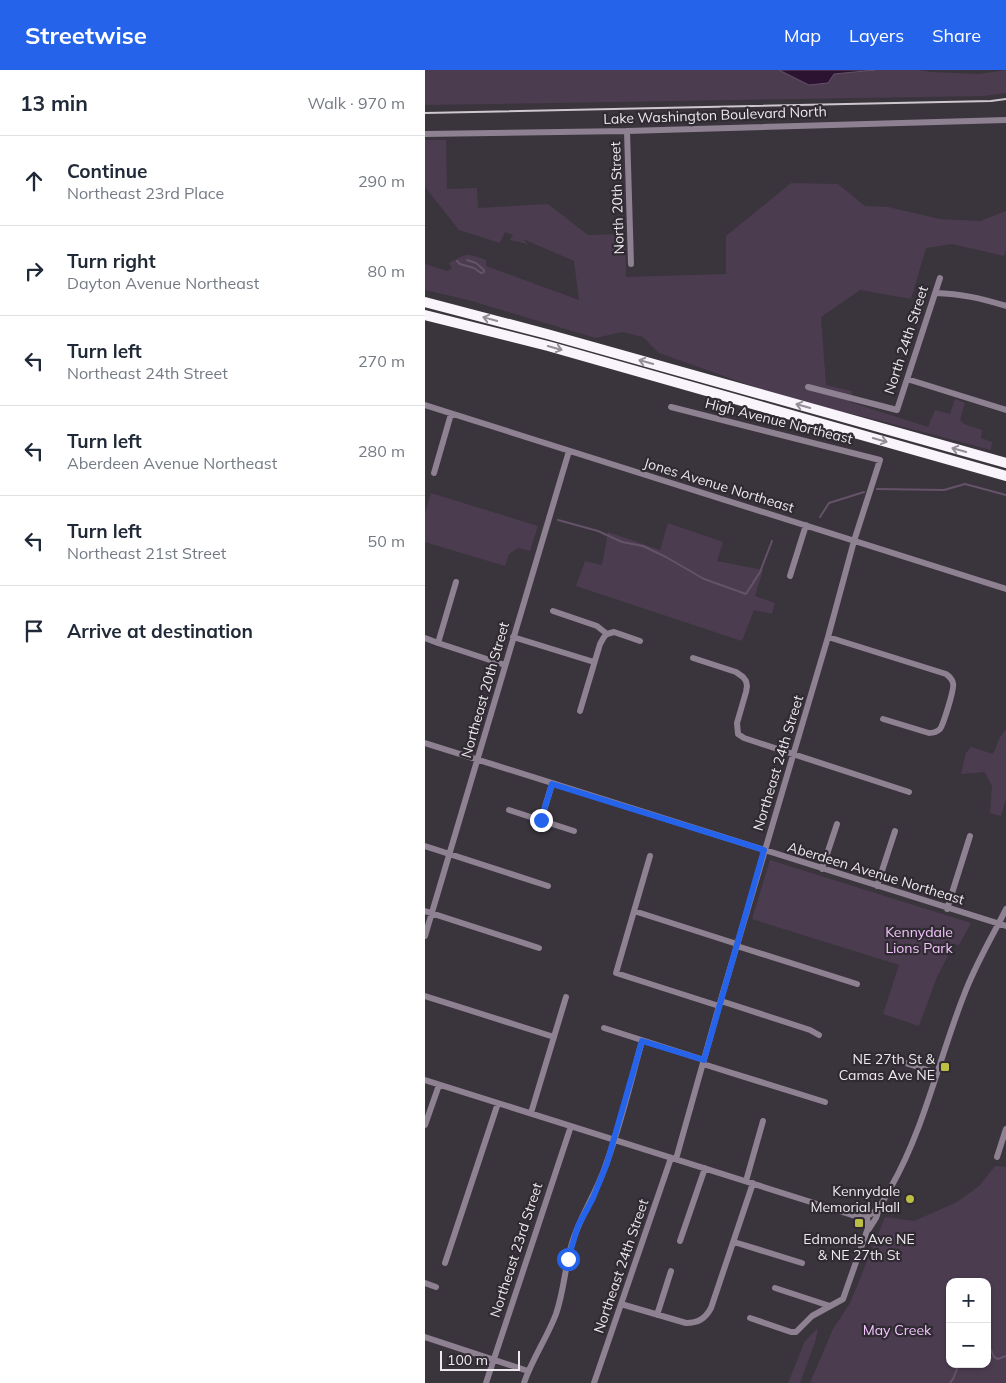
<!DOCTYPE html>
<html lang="en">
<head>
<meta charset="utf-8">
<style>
  body { margin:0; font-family:Mulish,sans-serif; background:#f6f6f7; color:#1f2937 }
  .controls { position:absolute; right:15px; bottom:15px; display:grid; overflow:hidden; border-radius:10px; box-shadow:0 1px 4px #0004 }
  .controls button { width:45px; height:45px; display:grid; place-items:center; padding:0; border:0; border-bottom:1px solid #e0e1e3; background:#fff; color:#1f2937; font:25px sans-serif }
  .scale { position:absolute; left:15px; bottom:12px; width:80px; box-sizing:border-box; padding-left:5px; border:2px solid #ede8ed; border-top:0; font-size:14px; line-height:18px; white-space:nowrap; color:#ede8ed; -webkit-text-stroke:4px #302a32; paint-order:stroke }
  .stop { position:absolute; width:15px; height:15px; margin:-11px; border:4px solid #2563eb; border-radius:50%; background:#fff }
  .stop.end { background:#2563eb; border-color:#fff; box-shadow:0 1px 5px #0008 }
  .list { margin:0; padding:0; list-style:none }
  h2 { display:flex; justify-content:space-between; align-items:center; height:65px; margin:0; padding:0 20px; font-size:21px }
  h2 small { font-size:16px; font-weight:400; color:#747a83 }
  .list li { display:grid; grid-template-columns:32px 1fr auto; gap:15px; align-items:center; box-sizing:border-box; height:90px; padding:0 20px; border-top:1px solid #e0e1e3 }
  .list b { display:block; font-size:19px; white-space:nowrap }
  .list p { margin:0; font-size:16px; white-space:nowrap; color:#747a83 }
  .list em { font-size:16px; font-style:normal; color:#747a83 }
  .icon { flex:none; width:28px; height:28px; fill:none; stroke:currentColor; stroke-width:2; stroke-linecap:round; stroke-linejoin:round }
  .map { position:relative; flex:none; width:581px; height:1313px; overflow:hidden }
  header { display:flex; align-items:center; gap:30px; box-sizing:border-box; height:70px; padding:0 25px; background:#2563eb; color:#fff }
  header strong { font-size:24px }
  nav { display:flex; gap:28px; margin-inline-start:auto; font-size:18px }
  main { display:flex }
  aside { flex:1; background:#fff }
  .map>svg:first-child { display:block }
</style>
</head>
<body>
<header>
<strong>Streetwise</strong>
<nav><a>Map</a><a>Layers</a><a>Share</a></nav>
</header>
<main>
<aside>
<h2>13 min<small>Walk · 970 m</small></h2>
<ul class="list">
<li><svg class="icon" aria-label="ahead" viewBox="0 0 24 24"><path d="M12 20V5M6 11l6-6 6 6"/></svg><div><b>Continue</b><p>Northeast 23rd Place</p></div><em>290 m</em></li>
<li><svg class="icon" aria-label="right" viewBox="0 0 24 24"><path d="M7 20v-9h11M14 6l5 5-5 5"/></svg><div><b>Turn right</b><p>Dayton Avenue Northeast</p></div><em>80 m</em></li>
<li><svg class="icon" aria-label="left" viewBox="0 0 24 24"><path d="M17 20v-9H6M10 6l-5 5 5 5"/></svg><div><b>Turn left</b><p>Northeast 24th Street</p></div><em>270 m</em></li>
<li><svg class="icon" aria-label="left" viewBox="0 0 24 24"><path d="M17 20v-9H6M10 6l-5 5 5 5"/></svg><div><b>Turn left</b><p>Aberdeen Avenue Northeast</p></div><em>280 m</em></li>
<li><svg class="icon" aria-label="left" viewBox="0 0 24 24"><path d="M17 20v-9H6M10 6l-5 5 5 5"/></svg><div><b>Turn left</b><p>Northeast 21st Street</p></div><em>50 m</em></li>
<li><svg class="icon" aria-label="arrive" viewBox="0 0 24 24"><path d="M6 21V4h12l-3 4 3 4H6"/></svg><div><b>Arrive at destination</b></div></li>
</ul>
</aside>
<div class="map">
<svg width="581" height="1313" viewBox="0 0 581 1313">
  <rect width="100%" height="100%" fill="#3a343c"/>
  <path fill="#4c3c50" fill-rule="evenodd" d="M0 0H354L384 15 409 4 450 0H495L505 2 554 4 581 0V23L559 26 0 35Z
    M0 70H21L22 119 52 118 53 138 123 134 163 165 200 164 201 207 301 204V166L366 113 413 114 440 136 463 137 515 149 555 151 581 141V180L579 186 527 174 501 178 486 229 435 220 396 247 401 315 427 321 425 332 503 357 510 340 525 344 530 329 540 333 535 350 539 354 557 360 556 368 567 372 566 380 449 349 361 328 234 283 218 267 197 262 171 268 43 230 0 220V194L22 201 27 198 24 193C42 183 42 183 61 190V196L154 230 149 191 98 169 103 174 85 170 88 165 80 162 75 173 34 160 0 117Z
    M6 423 113 456 105 481 93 478 84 484 80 496 0 472V443Z
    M243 453 298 472 292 491 338 500 330 526 350 533 347 544 329 540 317 571 151 516 160 491 177 495 183 462 235 480Z
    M581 659V729L576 746 565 743 567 716 560 702 536 704 541 683 546 677 568 684 575 667Z
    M345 790 546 853 534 875 529 874 512 907 494 956 458 944 474 895 327 849Z
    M570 1096 581 1097V1313H385L408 1259 425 1233 460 1147 489 1151 532 1132 554 1116ZM525 1212H562V1294H525Z
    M393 1258 391 1269 375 1313H363L380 1271Z"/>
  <path fill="#2b1331" stroke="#655369" d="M354 0H450L409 4 403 13 384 15Z"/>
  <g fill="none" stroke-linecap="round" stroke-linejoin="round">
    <path stroke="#655369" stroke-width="2" d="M32 191 35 194 49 198 56 203 59 202V200L51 193 42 190
      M452 419 519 420 540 414 581 425
      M395 447 404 433 439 422
      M133 450 173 461 197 472 218 476 241 487 279 509 321 524 335 502 347 471
      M562 1279 566 1280 569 1287 573 1289 581 1286
      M525 1313 528 1309 534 1294"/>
    <path stroke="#8e8191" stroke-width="6" d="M202 61 206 194
      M0 64 202 61 581 50
      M510 223C537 224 555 228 581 236
      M482 309 581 340
      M383 317 472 340 515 208
      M0 335 581 519
      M246 337 455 390 429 471 403 567 294 936 251 1089
      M9 403 26 344
      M365 506 381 455
      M128 541 172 556 182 564 189 562 215 571
      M88 567 169 592
      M403 567 521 604C524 606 527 609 528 613 530 618 518 655 515 659 512 662 508 663 504 663L458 649
      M0 568 13 573 80 595
      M13 573 31 512
      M268 588 311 602 318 607 321 611 322 616 321 622 312 653 313 664 319 668 484 722
      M155 641 175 574 179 567 182 564
      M0 673 581 856
      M84 740 149 761
      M116 750 127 714
      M0 776 123 816
      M225 786 191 903 294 936
      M397 799 412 754
      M452 816 470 761
      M522 839 545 766
      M0 841 114 878
      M209 841 312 874
      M0 866 144 381
      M312 876 432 914
      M0 926 129 967
      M296 931 385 960 394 965
      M179 958 279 990
      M474 991 512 1003
      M278 994 400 1032
      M0 1010 427 1145C434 1147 442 1147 449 1142 456 1136 462 1125 466 1117 500 1057 514 988 539 925 550 895 567 867 581 839
      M106 1043 141 927
      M0 1055 14 1015
      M572 1087 581 1059
      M321 1111 338 1051
      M444 1159 451 1148 454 1139
      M255 1171 280 1098
      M309 1172 377 1193
      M20 1193 73 1033
      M0 1213 11 1217
      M350 1218 405 1236
      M196 1234 261 1253C273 1253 280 1249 286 1238L328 1113
      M232 1245 246 1201
      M325 1248 366 1262H371L387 1246 418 1229 443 1158 442 1145
      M0 1267 103 1301
      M61 1313 146 1056
      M99 1313C107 1289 122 1268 131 1244 139 1221 140 1196 147 1173 155 1147 170 1125 179 1100 195 1058 205 1014 217 971
      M169 1313 246 1088"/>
    <path stroke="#f9f3fb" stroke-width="10" d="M0 232 122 264 581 393
      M0 245 123 276 581 406"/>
    <path stroke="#cec8ce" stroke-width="2" d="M0 43 566 31 581 29"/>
  </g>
  <defs><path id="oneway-shaft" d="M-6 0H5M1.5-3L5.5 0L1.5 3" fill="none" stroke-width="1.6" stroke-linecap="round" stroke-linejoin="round" transform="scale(1.25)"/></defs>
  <g stroke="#948e96">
    <use href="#oneway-shaft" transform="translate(65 249) rotate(-165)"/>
    <use href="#oneway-shaft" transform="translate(130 278) rotate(16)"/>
    <use href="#oneway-shaft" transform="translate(221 292) rotate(-164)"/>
    <use href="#oneway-shaft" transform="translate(378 336) rotate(-164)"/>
    <use href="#oneway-shaft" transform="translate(455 370) rotate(16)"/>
    <use href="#oneway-shaft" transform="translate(534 380) rotate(-164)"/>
  </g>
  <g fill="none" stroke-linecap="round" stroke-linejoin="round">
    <path stroke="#2563eb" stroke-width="6" d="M116 750 127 714 339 780 279 990 217 971 182 1093 168 1128 153 1156 143 1189"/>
  </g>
  <g fill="#bdbf43" stroke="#302a32" stroke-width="2">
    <rect x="515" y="992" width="10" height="10" rx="2.5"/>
    <circle cx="485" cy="1129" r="5"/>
    <rect x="429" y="1148" width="10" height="10" rx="2.5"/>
  </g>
  <g text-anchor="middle" stroke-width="4.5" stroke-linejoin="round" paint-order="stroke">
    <g font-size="14" fill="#ede8ed" stroke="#302a32">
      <text transform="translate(290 45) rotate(-2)" y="5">Lake Washington Boulevard North</text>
      <text transform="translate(192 128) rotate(-92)" y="5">North 20th Street</text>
      <text transform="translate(481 270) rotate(-72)" y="5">North 24th Street</text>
      <text transform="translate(354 351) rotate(14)" y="5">High Avenue Northeast</text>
      <text transform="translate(294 415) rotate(17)" y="5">Jones Avenue Northeast</text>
      <text transform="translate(60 620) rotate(-74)" y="5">Northeast 20th Street</text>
      <text transform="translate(353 693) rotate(-73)" y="5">Northeast 24th Street</text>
      <text transform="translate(451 803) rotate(17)" y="5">Aberdeen Avenue Northeast</text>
      <text transform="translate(91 1180) rotate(-72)" y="5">Northeast 23rd Street</text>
      <text transform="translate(196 1196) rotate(-71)" y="5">Northeast 24th Street</text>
    </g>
    <g font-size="14" fill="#f3c4fe" stroke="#302a32">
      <text x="494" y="867">Kennydale<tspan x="494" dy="16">Lions Park</tspan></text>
      <text x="472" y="1265">May Creek</text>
    </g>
    <g font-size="14" fill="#ede8ed" stroke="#302a32" text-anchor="end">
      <text x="510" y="994">NE 27th St &amp;<tspan x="510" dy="16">Camas Ave NE</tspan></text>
      <text x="475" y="1126">Kennydale<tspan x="475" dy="16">Memorial Hall</tspan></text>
      <text x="434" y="1174" text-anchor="middle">Edmonds Ave NE<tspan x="434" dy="16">&amp; NE 27th St</tspan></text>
    </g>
  </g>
</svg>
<div class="controls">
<button>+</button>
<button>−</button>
</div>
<div class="scale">100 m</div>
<div class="stop" style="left:143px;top:1189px"></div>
<div class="stop end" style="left:116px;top:750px"></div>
</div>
</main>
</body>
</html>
